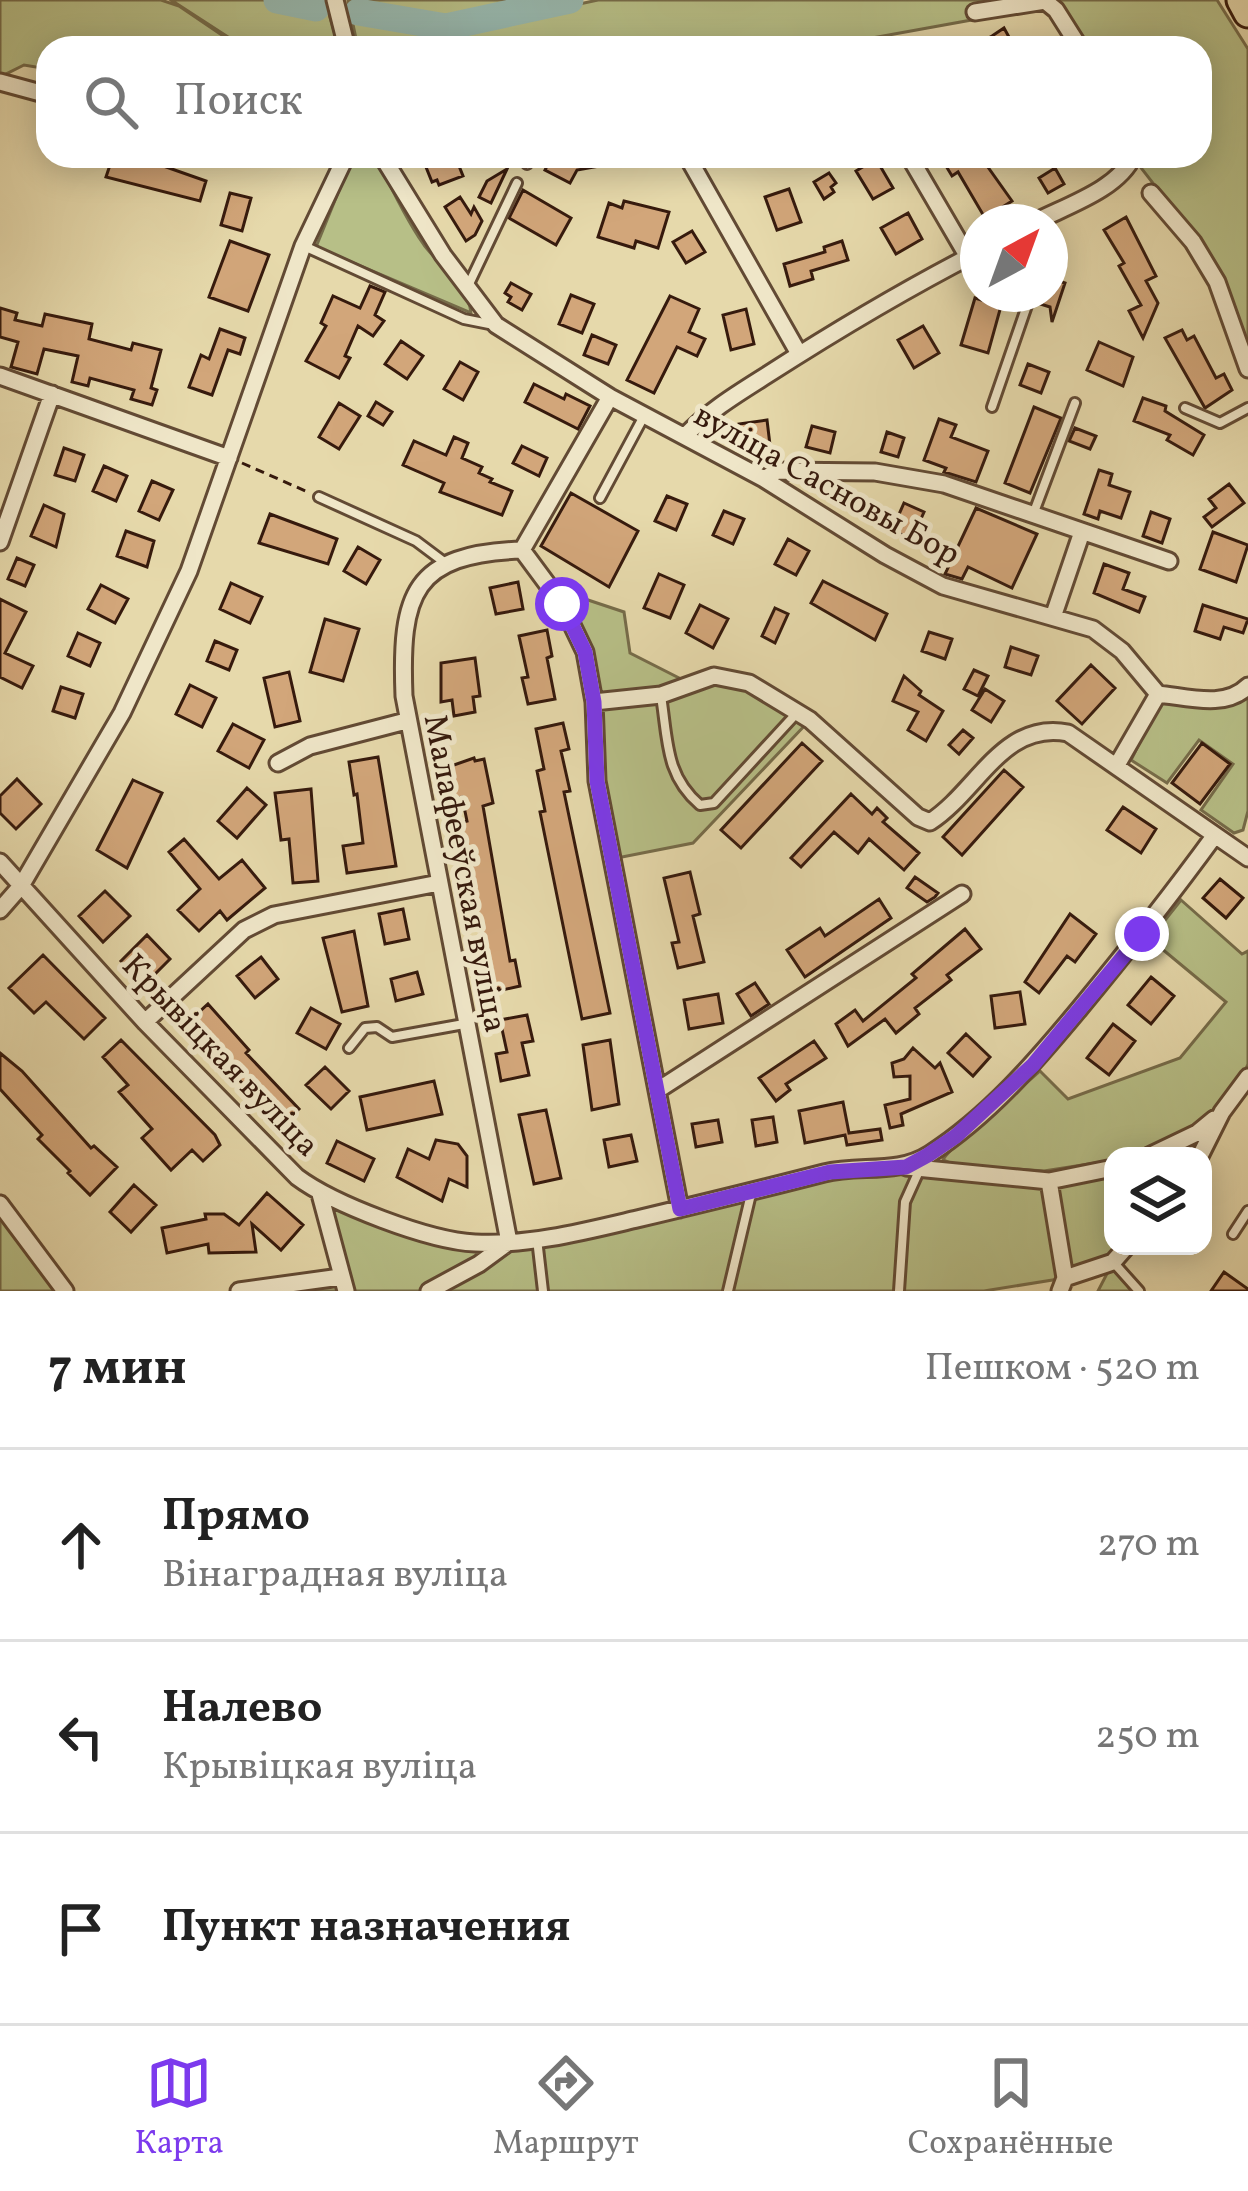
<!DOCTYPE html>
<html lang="ru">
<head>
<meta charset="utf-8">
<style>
  body { margin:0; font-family:Vollkorn,serif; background:#f2f2f2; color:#222 }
  .controls { position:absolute; right:36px; bottom:36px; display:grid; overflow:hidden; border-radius:24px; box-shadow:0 6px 30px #0003 }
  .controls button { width:108px; height:108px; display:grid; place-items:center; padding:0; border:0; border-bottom:3px solid #e0e0e0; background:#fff; color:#222; font:60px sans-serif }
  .compass { position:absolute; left:960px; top:204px; width:108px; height:108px; border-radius:50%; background:#fff; box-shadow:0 6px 30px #0003; rotate:41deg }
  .stop { position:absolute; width:36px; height:36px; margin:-27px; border:9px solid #7c3aed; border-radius:50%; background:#fff }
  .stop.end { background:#7c3aed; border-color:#fff; box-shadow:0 3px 12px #0008 }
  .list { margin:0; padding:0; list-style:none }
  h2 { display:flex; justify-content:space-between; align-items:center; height:156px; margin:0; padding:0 48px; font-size:51px }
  h2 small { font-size:39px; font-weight:400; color:#767676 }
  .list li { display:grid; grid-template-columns:78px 1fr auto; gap:36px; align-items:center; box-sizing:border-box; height:192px; padding:0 48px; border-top:3px solid #e0e0e0 }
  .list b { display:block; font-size:45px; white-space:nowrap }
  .list p { margin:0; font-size:39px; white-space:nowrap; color:#767676 }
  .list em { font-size:39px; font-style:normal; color:#767676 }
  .icon { flex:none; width:66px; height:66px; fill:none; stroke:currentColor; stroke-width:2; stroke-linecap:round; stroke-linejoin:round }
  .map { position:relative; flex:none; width:1248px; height:1291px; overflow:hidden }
  .search { position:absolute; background:#fff; box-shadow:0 6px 30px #0003; left:36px; right:36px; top:36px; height:132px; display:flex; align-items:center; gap:30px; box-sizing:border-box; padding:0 42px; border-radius:36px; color:#767676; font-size:45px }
  .sheet { height:732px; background:#fff }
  nav { display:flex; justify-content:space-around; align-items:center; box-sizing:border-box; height:168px; border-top:3px solid #e0e0e0; background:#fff; font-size:33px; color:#767676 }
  nav a { display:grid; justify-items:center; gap:6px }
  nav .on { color:#7c3aed }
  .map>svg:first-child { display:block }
</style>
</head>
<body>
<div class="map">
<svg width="1248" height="1291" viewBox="0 0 1248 1291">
  <rect width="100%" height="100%" fill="#e6d9ab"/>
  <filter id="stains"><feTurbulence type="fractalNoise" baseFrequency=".00167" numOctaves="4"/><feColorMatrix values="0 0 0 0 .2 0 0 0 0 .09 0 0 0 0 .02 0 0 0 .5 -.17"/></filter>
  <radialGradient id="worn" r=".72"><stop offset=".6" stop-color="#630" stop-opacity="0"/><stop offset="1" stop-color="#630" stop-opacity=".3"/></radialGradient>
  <path fill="#b7bf87" stroke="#766c4a" stroke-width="3" d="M0 0H161L179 6 241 48H48V69L24 65 0 77Z
    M171 0H325L339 48H245Z
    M348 0H546L447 22 348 7Z
    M598 0H1012L977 19 817 48H358L351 15 443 33Z
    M1053 0H1217L1248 49V358L1191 232 1138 164 1140 156H1200V48H1086Z
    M353 156H374L379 162C392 190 406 219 424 245 440 266 469 288 471 313L316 247Z
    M549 587 624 612 630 653 689 683 730 678 810 720 693 843 612 859 585 652Z
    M1248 696V811L1243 830 1234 833 1201 810 1233 764 1199 740 1167 783 1131 760 1161 699 1215 707Z
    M1181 900 1242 954 1248 951C1248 972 1248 1048 1248 1064 1233 1108 1158 1156 1113 1156L1108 1161 1044 1171 955 1165 943 1160C947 1148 1023 1087 1040 1071L1068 1099 1180 1058 1226 1002 1150 939Z
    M1113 1168V1246H1127L1113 1262 1131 1291H1098L1112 1264 1065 1278 984 1291H239L340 1277 320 1194 436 1236 509 1242 854 1169 1049 1181Z
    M0 1204 65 1291H0Z"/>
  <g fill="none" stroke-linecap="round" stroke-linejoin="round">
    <path stroke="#97b9b0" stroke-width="27" d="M277 0 316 8
      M358 12 446 27 570 0"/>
  </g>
  <path fill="#d2a67a" stroke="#361a0d" stroke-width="3" d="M1004 28 1015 48H970L992 36Z
    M113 156H135L206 181 200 201 106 177Z
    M438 156H455L463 176 439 185 437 180 432 182 424 162Z
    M552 156H621L622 162 577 170 570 183 545 170Z
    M940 156H980L1012 201 985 218 958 172 952 176Z
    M876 159 893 188 873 199 856 171Z
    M1055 168 1064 184 1048 193 1039 178Z
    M507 169 491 203 479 197 487 181Z
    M829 173 836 183 831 187 834 192 824 199 814 182Z
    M789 189 801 222 777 230 765 197Z
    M523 190 571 218 556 245 509 218Z
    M230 193 251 198 242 231 221 225Z
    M460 197 471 214 474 207 482 221 475 235 466 241 445 207Z
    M624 201 669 212 658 248 636 241 634 248 598 237 609 203 622 208Z
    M908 213 922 239 896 254 881 228Z
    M1126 217 1156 276 1146 281 1158 303 1143 338 1129 311 1141 305 1119 266 1124 263 1104 230Z
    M692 231 705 252 686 263 673 242Z
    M230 241 269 255 248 311 209 297Z
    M842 241 848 260 811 271 813 279 790 286 784 264 825 252 824 247Z
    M1050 278 1065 283 1052 322 1050 307 1037 303 1039 294H1050Z
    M511 283 531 294 522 310 508 302 511 297 505 293Z
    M370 286 385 292 375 315 384 321 373 336 358 326 345 356 350 358 339 378 306 361 326 326 321 323 333 296 360 308Z
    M571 295 594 304 582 333 559 324Z
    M670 296 699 309 689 332 705 339 697 356 677 347 654 393 627 380Z
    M975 298 1001 306 988 353 961 345Z
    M0 308 17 313 15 320 42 326 45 314 92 324 89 339 131 350 133 343 161 350 151 388 157 390 152 405 131 399 134 390 90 378 88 386 72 382 78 356 44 349 37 374 11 367 18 342 0 337Z
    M746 309 754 344 731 350 723 315Z
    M923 326 939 353 914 368 898 340Z
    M220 329 245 338 240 354 228 350 212 395 189 387 201 355 209 359Z
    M1182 330 1187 340 1194 336 1216 378 1224 374 1232 390 1205 408 1165 338Z
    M592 335 616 345 608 364 584 355Z
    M401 341 423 356 407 379 385 364Z
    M1099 342 1133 357 1123 386 1087 370Z
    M460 362 478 372 463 400 444 389Z
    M1028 364 1049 372 1041 393 1020 385Z
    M534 384 564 399 566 394 590 406 578 429 525 402Z
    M1143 398 1166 406 1165 411 1204 435 1193 455 1167 440 1170 435 1134 421Z
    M376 402 392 412 383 425 368 416Z
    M339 403 360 416 339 449 319 437Z
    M1034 407 1061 418 1030 493 1005 483Z
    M939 419 956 425 951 437 988 451 976 482 944 472 946 468 924 460Z
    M767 420 770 445 743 449 739 424Z
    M812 426 835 432 830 453 806 447Z
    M1075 428 1096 436 1090 449 1069 441Z
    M887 432 904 438 898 457 881 452Z
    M454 437 468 443 462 458 482 467 479 473 492 479 490 482 512 491 502 515 440 492 444 483 403 465 414 441 446 455Z
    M522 446 547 458 539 476 513 463Z
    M64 448 84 455 75 481 55 475Z
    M104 466 127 476 116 501 93 491Z
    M1099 470 1112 474 1109 485 1130 492 1121 518 1100 511 1098 519 1084 514Z
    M152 481 173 490 159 520 139 511Z
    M1229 484 1244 503 1212 527 1204 517 1216 508 1209 499Z
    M571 493 638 531 609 587 541 546Z
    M667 496 687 504 676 530 655 521Z
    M904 503 924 512 912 539 892 530Z
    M44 505 64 514 56 547 31 536Z
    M976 508 1037 534 1012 588 968 567 962 579 945 574Z
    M724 511 744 519 733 544 713 535Z
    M1151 512 1170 519 1162 543 1143 536Z
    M270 514 337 539 328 564 259 543Z
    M126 531 154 541 147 567 117 556Z
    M1213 532 1248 545 1236 582 1200 569Z
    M788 539 809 551 796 575 775 564Z
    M358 547 380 560 366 584 344 571Z
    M17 558 34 565 25 586 8 579Z
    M1104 564 1129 573 1123 589 1145 597 1139 612 1094 593Z
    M659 574 684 585 670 618 644 608Z
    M823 581 887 614 875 640 811 603Z
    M518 582 523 609 496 614 490 588Z
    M231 583 262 597 250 623 220 609Z
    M101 585 128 599 115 623 88 609Z
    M0 599 26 612 5 653 33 666 22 688 0 677Z
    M700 605 728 619 713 648 686 633Z
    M1203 605 1248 619 1243 633 1224 627 1220 639 1195 631Z
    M775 608 788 614 775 643 762 636Z
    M325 619 359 629 343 681 310 672Z
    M547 630 552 656 547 658 555 699 528 704 522 678 528 677 519 636Z
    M929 632 952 639 945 659 922 651Z
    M78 633 100 643 90 666 68 656Z
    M215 641 237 650 229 670 207 661Z
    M1011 647 1038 656 1031 675 1005 667Z
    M475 658 480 696 473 697 475 712 454 716 452 700 441 702V663Z
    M1091 665 1115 688 1082 724 1057 701Z
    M974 670 988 676 978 696 964 689Z
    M289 672 300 721 275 727 264 678Z
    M904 676 921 691 919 695 943 711 926 741 908 730 918 712 893 701Z
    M190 685 216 698 202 727 176 714Z
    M61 687 83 694 75 718 53 711Z
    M985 689 1004 701 991 722 972 710Z
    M563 723 569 749 561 751 570 791 564 792 610 1013 582 1019 540 812 545 811 537 771 544 769 536 729Z
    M233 724 264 740 249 768 218 751Z
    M963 730 973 738 959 754 949 745Z
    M802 743 822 761 741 848 721 830Z
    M1202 743 1230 764 1200 804 1172 783Z
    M378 757 396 866 347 873 343 846 363 843 357 794 354 795 349 762Z
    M474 758 475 761 484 759 493 803 483 806 510 961 515 960 520 986 493 992 458 823 467 821 462 797 454 799 450 779 453 778 451 766Z
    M1004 770 1023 787 962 855 943 837Z
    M17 779 41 804 16 829 0 813V796Z
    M133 780 162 793 127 868 97 850Z
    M247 788 266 805 237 838 218 821Z
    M311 789 318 881 293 883 289 839 281 840 275 793Z
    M851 794 872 814 877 808 887 818 883 822 919 853 904 870 869 839 858 853 834 832 801 867 791 858Z
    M1123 807 1156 829 1141 853 1107 830Z
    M184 839 219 879 242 860 265 888 227 920 220 911 199 931 178 910 200 889 169 852Z
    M690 872 700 914 693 916 704 962 678 968 672 943 679 942 664 878Z
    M915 877 938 893 935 897 927 902 907 888Z
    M1220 879 1243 898 1226 918 1203 898Z
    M105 891 130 916 103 942 79 916Z
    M879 899 891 918 805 977 787 950 820 928 825 936Z
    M403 909 409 939 385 944 379 914Z
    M1070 914 1096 934 1075 962 1067 956 1039 993 1025 982Z
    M965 929 981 949 947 975 951 980 915 1008 919 1014 896 1033 885 1019 848 1046 836 1024 855 1010 863 1021 916 978 912 974Z
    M354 931 368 1006 342 1012 323 938Z
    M147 935 170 959 144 985 121 961Z
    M43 955 105 1018 84 1039 46 1002 34 1013 9 988Z
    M261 957 278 979 255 998 237 976Z
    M417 972 423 994 396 1001 391 979Z
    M1151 977 1174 996 1151 1024 1128 1005Z
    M755 983 769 1004 751 1016 737 994Z
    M1020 992 1025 1024 995 1028 991 996Z
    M718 994 723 1023 689 1029 684 1000Z
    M208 1004 249 1050 246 1053 299 1109 282 1125 186 1024Z
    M311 1008 340 1024 326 1049 297 1033Z
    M527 1015 533 1041 522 1043 529 1075 501 1081 496 1054 507 1052 500 1020Z
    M1113 1024 1135 1041 1109 1075 1087 1058Z
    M966 1034 990 1057 973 1076 948 1053Z
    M121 1040 215 1135 220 1145 203 1161 192 1150 171 1170 142 1138 152 1129 119 1092 128 1085 103 1057Z
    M610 1040 619 1104 592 1110 583 1045Z
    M814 1041 826 1058 786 1084 790 1090 776 1101 759 1078Z
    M913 1048 935 1068 940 1063 952 1092 901 1114 903 1125 890 1128 885 1105 910 1099V1076L894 1077 892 1063 904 1059Z
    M0 1053 22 1071 91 1148 94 1146 117 1167 90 1195 68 1173 70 1171 38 1139 42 1135 0 1089Z
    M325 1067 349 1091 331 1109 306 1085Z
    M434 1081 442 1114 367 1130 360 1097Z
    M843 1102 849 1133 880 1129 882 1140 847 1145 845 1135 805 1143 799 1111Z
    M546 1110 561 1178 534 1184 519 1115Z
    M773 1117 777 1142 756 1146 752 1120Z
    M718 1120 722 1142 696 1147 692 1124Z
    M631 1135 637 1161 609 1167 604 1140Z
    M436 1140 458 1144 467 1156V1187L449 1179 442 1201 397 1177 408 1149 429 1159Z
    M337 1141 374 1159 364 1181 327 1163Z
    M134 1185 156 1205 131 1232 110 1212Z
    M267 1193 303 1225 281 1250 252 1224 256 1252 209 1253 208 1244 167 1253 162 1228 206 1219 205 1214H224L239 1225Z
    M1224 1272 1248 1289V1291H1211Z"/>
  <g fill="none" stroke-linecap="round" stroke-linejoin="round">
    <defs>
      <path id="lane" d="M527 164 530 156
        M304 246 464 319 494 325
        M468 286 517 183
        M992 407 1031 294
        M1185 408 1220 423 1248 408
        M319 497 416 541 444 562
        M600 498 644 416
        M1034 512 1075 403
        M661 696C668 740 665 775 700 805L714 803 795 715
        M349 1048 365 1028 377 1027 392 1037 464 1024
        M1233 1234 1248 1211
        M537 1239 543 1291
        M1114 1263 1139 1291
        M728 1291 751 1194
        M899 1291 905 1202 919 1171"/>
      <path id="street" d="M335 0 347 48
        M975 12 1045 1 1056 10 1080 48
        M0 82 48 95
        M382 156 443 255 496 325 610 397 764 479 885 555 943 586 1093 629 1122 651 1158 694
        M687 156 798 352
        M909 156 968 257
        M1151 193 1193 242 1217 282 1248 369
        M1035 222C1066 206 1119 189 1133 156
        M0 376 229 458
        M685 436C710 410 737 394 767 375 837 330 904 290 978 252
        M764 479 777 471 875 472 944 484 1169 561
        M0 542 52 394
        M522 550 610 397
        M1053 617 1082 532
        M1158 694C1188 697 1225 709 1248 686
        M594 702 661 695 714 676 749 683 810 720 918 817 930 822C978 791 1003 720 1068 733L1248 858
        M278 763 310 746 406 721
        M1117 765 1158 694
        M0 862 145 1022 297 1177C333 1204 429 1241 475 1243 528 1246 586 1231 637 1219 700 1204 762 1189 824 1173 861 1164 897 1175 930 1154 989 1116 1036 1061 1080 1008 1127 951 1172 894 1215 835
        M0 910 21 886 122 713 189 571 303 246 346 156
        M145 1022 244 930 274 915 439 883
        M658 1090 962 894
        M1149 1156 1197 1133 1214 1119
        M1200 1156 1222 1112 1248 1077
        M906 1167 1049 1181 1113 1168
        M1049 1181 1065 1278 1060 1291
        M320 1194 346 1291
        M0 1204 65 1291
        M509 1242 404 696C400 593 413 554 522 550L562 604 585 652 594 702 597 781 680 1209
        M1065 1278 1113 1262 1127 1246
        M239 1291 340 1277
        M429 1291 479 1264 509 1242"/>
      <path id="highway" d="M1241 0 1248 13"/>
    </defs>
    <use href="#lane" stroke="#624a34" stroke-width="14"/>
    <use href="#street" stroke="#624a34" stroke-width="21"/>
    <use href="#highway" stroke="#361a0d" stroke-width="33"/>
    <path stroke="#361a0d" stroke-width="3" stroke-dasharray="9 6" stroke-linecap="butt" d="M242 463 310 493"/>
    <use href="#lane" stroke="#efe6c8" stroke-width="8"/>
    <use href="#street" stroke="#efe6c8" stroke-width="15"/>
    <use href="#highway" stroke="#e6d9ab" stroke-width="27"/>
  </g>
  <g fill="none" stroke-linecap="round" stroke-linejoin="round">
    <path stroke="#7c3aed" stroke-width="15" d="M562 604 585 652 594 702 597 781 680 1209 830 1172 906 1167 928 1155 956 1136 1033 1065 1142 934"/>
  </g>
  <g text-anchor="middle" stroke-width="10" stroke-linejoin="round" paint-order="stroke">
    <g font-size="33" fill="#361a0d" stroke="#efe6c8">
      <text transform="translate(828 483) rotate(29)" y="12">вуліца Сасновы Бор</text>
      <text transform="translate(467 873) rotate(79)" y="12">Малафееўская вуліца</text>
      <text transform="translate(222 1054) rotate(46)" y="12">Крывіцкая вуліца</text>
    </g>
  </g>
  <rect width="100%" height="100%" filter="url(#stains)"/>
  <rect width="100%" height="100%" fill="url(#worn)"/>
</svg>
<div class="controls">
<button><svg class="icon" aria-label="layers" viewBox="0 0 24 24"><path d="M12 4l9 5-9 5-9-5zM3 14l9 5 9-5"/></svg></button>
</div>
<svg class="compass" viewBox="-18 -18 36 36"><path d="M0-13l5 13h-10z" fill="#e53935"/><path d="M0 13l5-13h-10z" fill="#767676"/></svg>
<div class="stop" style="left:562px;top:604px"></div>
<div class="stop end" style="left:1142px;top:934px"></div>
<div class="search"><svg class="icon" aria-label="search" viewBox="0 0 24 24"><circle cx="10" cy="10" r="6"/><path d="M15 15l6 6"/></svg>Поиск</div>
</div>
<section class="sheet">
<h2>7 мин<small>Пешком · 520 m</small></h2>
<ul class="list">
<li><svg class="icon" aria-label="ahead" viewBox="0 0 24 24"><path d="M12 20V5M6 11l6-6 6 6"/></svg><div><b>Прямо</b><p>Вінаградная вуліца</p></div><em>270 m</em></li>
<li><svg class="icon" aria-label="left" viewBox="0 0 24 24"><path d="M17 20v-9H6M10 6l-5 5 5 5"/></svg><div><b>Налево</b><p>Крывіцкая вуліца</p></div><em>250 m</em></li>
<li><svg class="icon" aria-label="arrive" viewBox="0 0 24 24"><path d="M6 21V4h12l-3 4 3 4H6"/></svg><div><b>Пункт назначения</b></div></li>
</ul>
</section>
<nav>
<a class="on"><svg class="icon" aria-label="map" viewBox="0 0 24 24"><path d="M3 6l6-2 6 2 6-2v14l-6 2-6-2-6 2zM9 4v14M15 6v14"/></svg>Карта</a>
<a><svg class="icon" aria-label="directions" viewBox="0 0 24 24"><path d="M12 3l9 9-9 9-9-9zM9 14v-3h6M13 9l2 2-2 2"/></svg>Маршрут</a>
<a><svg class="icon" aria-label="saved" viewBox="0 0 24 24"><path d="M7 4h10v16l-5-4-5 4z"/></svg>Сохранённые</a>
</nav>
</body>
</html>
